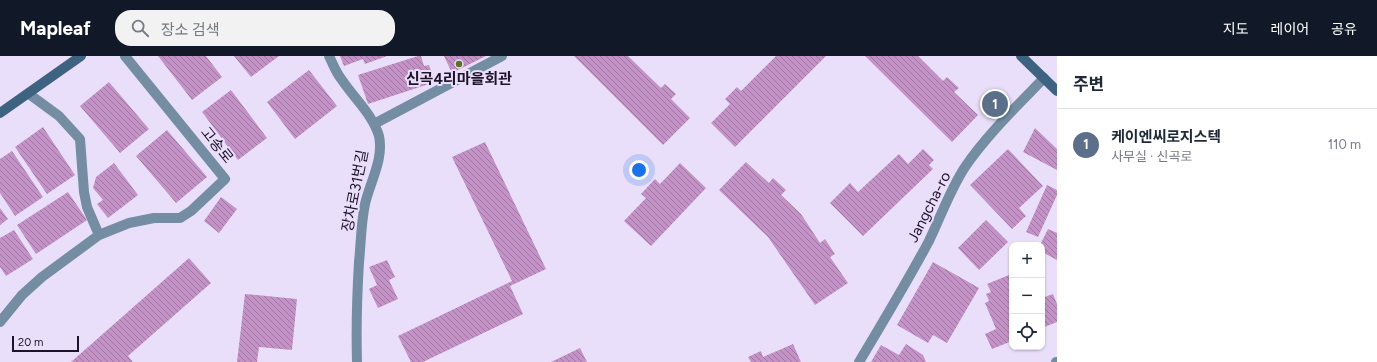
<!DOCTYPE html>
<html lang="ko">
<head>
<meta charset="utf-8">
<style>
  body { margin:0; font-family:Figtree,"Noto Sans KR",sans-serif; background:#f2f2f3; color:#1f2937 }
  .controls { position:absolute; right:12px; bottom:12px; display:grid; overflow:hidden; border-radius:8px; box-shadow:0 1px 3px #0004 }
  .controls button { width:36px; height:36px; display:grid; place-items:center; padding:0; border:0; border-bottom:1px solid #e0e1e3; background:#fff; color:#1f2937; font:20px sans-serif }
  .scale { position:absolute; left:12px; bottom:10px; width:67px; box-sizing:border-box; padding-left:4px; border:2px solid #1e132b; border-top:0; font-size:11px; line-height:14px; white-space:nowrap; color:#1e132b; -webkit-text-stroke:3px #eadffa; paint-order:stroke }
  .you { position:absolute; left:639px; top:114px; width:14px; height:14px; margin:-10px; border:3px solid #fff; border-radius:50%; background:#1a73e8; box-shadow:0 0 0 6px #1a73e833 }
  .badge { display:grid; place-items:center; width:26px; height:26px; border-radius:50%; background:#111827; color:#fff; font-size:13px; font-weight:700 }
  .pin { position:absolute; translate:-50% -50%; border:2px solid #fff; box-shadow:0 1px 4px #0006 }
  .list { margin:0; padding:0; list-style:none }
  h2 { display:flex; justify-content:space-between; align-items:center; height:52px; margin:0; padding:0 16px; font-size:17px }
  h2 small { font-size:13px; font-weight:400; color:#747a83 }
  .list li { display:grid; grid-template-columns:26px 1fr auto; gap:12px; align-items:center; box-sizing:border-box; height:72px; padding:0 16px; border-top:1px solid #e0e1e3 }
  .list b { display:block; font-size:15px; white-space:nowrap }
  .list p { margin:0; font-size:13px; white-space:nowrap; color:#747a83 }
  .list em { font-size:13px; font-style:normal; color:#747a83 }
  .icon { flex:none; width:22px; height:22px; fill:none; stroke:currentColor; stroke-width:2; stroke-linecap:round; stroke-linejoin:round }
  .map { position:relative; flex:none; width:1057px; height:306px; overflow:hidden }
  header { display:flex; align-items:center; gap:24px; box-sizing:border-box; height:56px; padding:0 20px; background:#111827; color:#fff }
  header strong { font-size:19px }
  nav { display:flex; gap:22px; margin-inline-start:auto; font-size:14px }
  .search { width:280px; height:36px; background:#f2f2f3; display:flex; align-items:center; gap:10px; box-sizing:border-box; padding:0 14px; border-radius:16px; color:#747a83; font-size:15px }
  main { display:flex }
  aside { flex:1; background:#fff }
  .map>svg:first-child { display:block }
</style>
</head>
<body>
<header>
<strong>Mapleaf</strong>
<div class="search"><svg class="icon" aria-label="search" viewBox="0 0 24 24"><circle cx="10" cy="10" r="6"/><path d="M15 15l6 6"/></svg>장소 검색</div>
<nav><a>지도</a><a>레이어</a><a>공유</a></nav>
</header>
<main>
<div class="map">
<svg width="1057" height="306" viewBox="0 0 1057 306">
  <defs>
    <pattern id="building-back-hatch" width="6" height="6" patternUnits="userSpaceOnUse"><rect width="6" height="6" fill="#c592c8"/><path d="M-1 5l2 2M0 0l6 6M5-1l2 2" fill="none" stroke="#9f76a3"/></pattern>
  </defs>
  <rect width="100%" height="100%" fill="#eadffa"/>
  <path fill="url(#building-back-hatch)" d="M158 0H206L222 21 192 44Z
    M234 0H279L251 21Z
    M340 0H387L365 8 363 3 344 10Z
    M418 0H421L424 10 429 9 435 26 368 48 358 19Z
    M444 0H486L452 17Z
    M574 0H628L661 32 665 28 676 38 671 43 690 62 663 89Z
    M776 0H826L735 91 711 67 730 48 725 43 737 31 741 35Z
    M865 0H918L943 25 947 21 959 32 954 36 978 59 952 86Z
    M309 14 337 50 295 83 267 46Z
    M109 26 149 73 120 97 80 50Z
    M231 34 267 82 238 104 202 56Z
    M43 71 75 119 47 138 15 91Z
    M1035 72 1057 93V114L1023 96Z
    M167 74 207 121 176 147 136 100Z
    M485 86 546 213 510 230 523 258 423 306H411L398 280 512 225 452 101Z
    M923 93 934 104 929 109 933 113 863 180 830 147 850 127 858 136 899 98 908 108Z
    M1008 93 1043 130 1019 152 1026 160 1012 173 970 129Z
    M12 95 43 141 15 160 0 137V103Z
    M746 106 769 127 773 122 786 134 781 139 801 158 820 187 825 183 835 198 830 201 848 227 815 249 768 181 719 134Z
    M114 107 138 139 108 162 97 148 103 144 93 132 96 121Z
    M680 107 706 132 651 190 624 165 646 142 641 138 655 123 660 128Z
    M1047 129 1057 134V139L1038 181 1026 176Z
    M68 136 87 164 36 198 17 169Z
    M221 141 237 153 219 177 204 165Z
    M0 152 8 163 0 169Z
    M986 164 1008 186 979 214 958 192Z
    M1048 173 1057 177V204L1042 196V189H1040Z
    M14 174 33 203 6 220 0 211V182Z
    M189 202 211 227 128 300 133 306H71Z
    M387 204 395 221 389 224 398 243 378 252 369 233 377 229 369 211Z
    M933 206 979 232 947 287 933 279 928 287 897 269Z
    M1009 219 1012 226V285L992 293 985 278 996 273 985 247 989 245 986 238 991 236 987 228Z
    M245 238 297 243 292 294 259 291 257 306H237Z
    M1053 238 1057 248V266L1042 272V242Z
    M793 288 801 306H751L748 301 761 295 763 301Z
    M906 288 923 299 926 306H871L881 289 899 299Z
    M580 292 587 306H551Z"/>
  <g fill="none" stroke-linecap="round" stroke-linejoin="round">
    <path stroke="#748da3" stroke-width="10" d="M329 0C333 8 336 17 342 24 354 42 373 59 379 80 384 103 370 126 365 148 361 167 361 187 359 206 357 239 356 272 357 306
      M29 38 59 60 80 83 84 136 87 151 99 179
      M374 68 502 0
      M0 266 22 239 42 221 99 179 129 167 154 162H180L191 155 225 123 125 0
      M859 306C883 266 907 226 929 185 941 160 950 134 965 111 987 79 1017 50 1044 22"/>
    <path stroke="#748da3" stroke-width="10" d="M1056 306H1057"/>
    <path stroke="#3e6381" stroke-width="10" d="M1021 0 1057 35
      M0 57 81 0"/>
  </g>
  <circle fill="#5b7223" stroke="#eadffa" stroke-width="1.5" cx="459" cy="8" r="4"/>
  <g text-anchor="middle" stroke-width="4" stroke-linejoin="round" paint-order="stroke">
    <g font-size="15" font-weight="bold" fill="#1e132b" stroke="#eadffa">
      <text x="459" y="28">신곡4리마을회관</text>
    </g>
    <g font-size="15" fill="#1e132b" stroke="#eadffa">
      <text transform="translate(217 89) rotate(51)" y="5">고송로</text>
      <text transform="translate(355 135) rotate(-79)" y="5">장차로31번길</text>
      <text transform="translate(929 151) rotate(-63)" y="5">Jangcha-ro</text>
    </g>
  </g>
</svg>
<div class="controls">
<button>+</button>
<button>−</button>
<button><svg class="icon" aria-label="locate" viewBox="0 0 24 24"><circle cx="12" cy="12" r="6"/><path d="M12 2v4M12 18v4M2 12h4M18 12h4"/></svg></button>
</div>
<div class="scale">20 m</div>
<div class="you"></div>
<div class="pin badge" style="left:995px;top:48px;background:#5c6f8a">1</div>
</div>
<aside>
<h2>주변<small></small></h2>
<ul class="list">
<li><span class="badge" style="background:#5c6f8a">1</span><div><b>케이엔씨로지스텍</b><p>사무실 · 신곡로</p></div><em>110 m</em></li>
</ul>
</aside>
</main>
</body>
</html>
